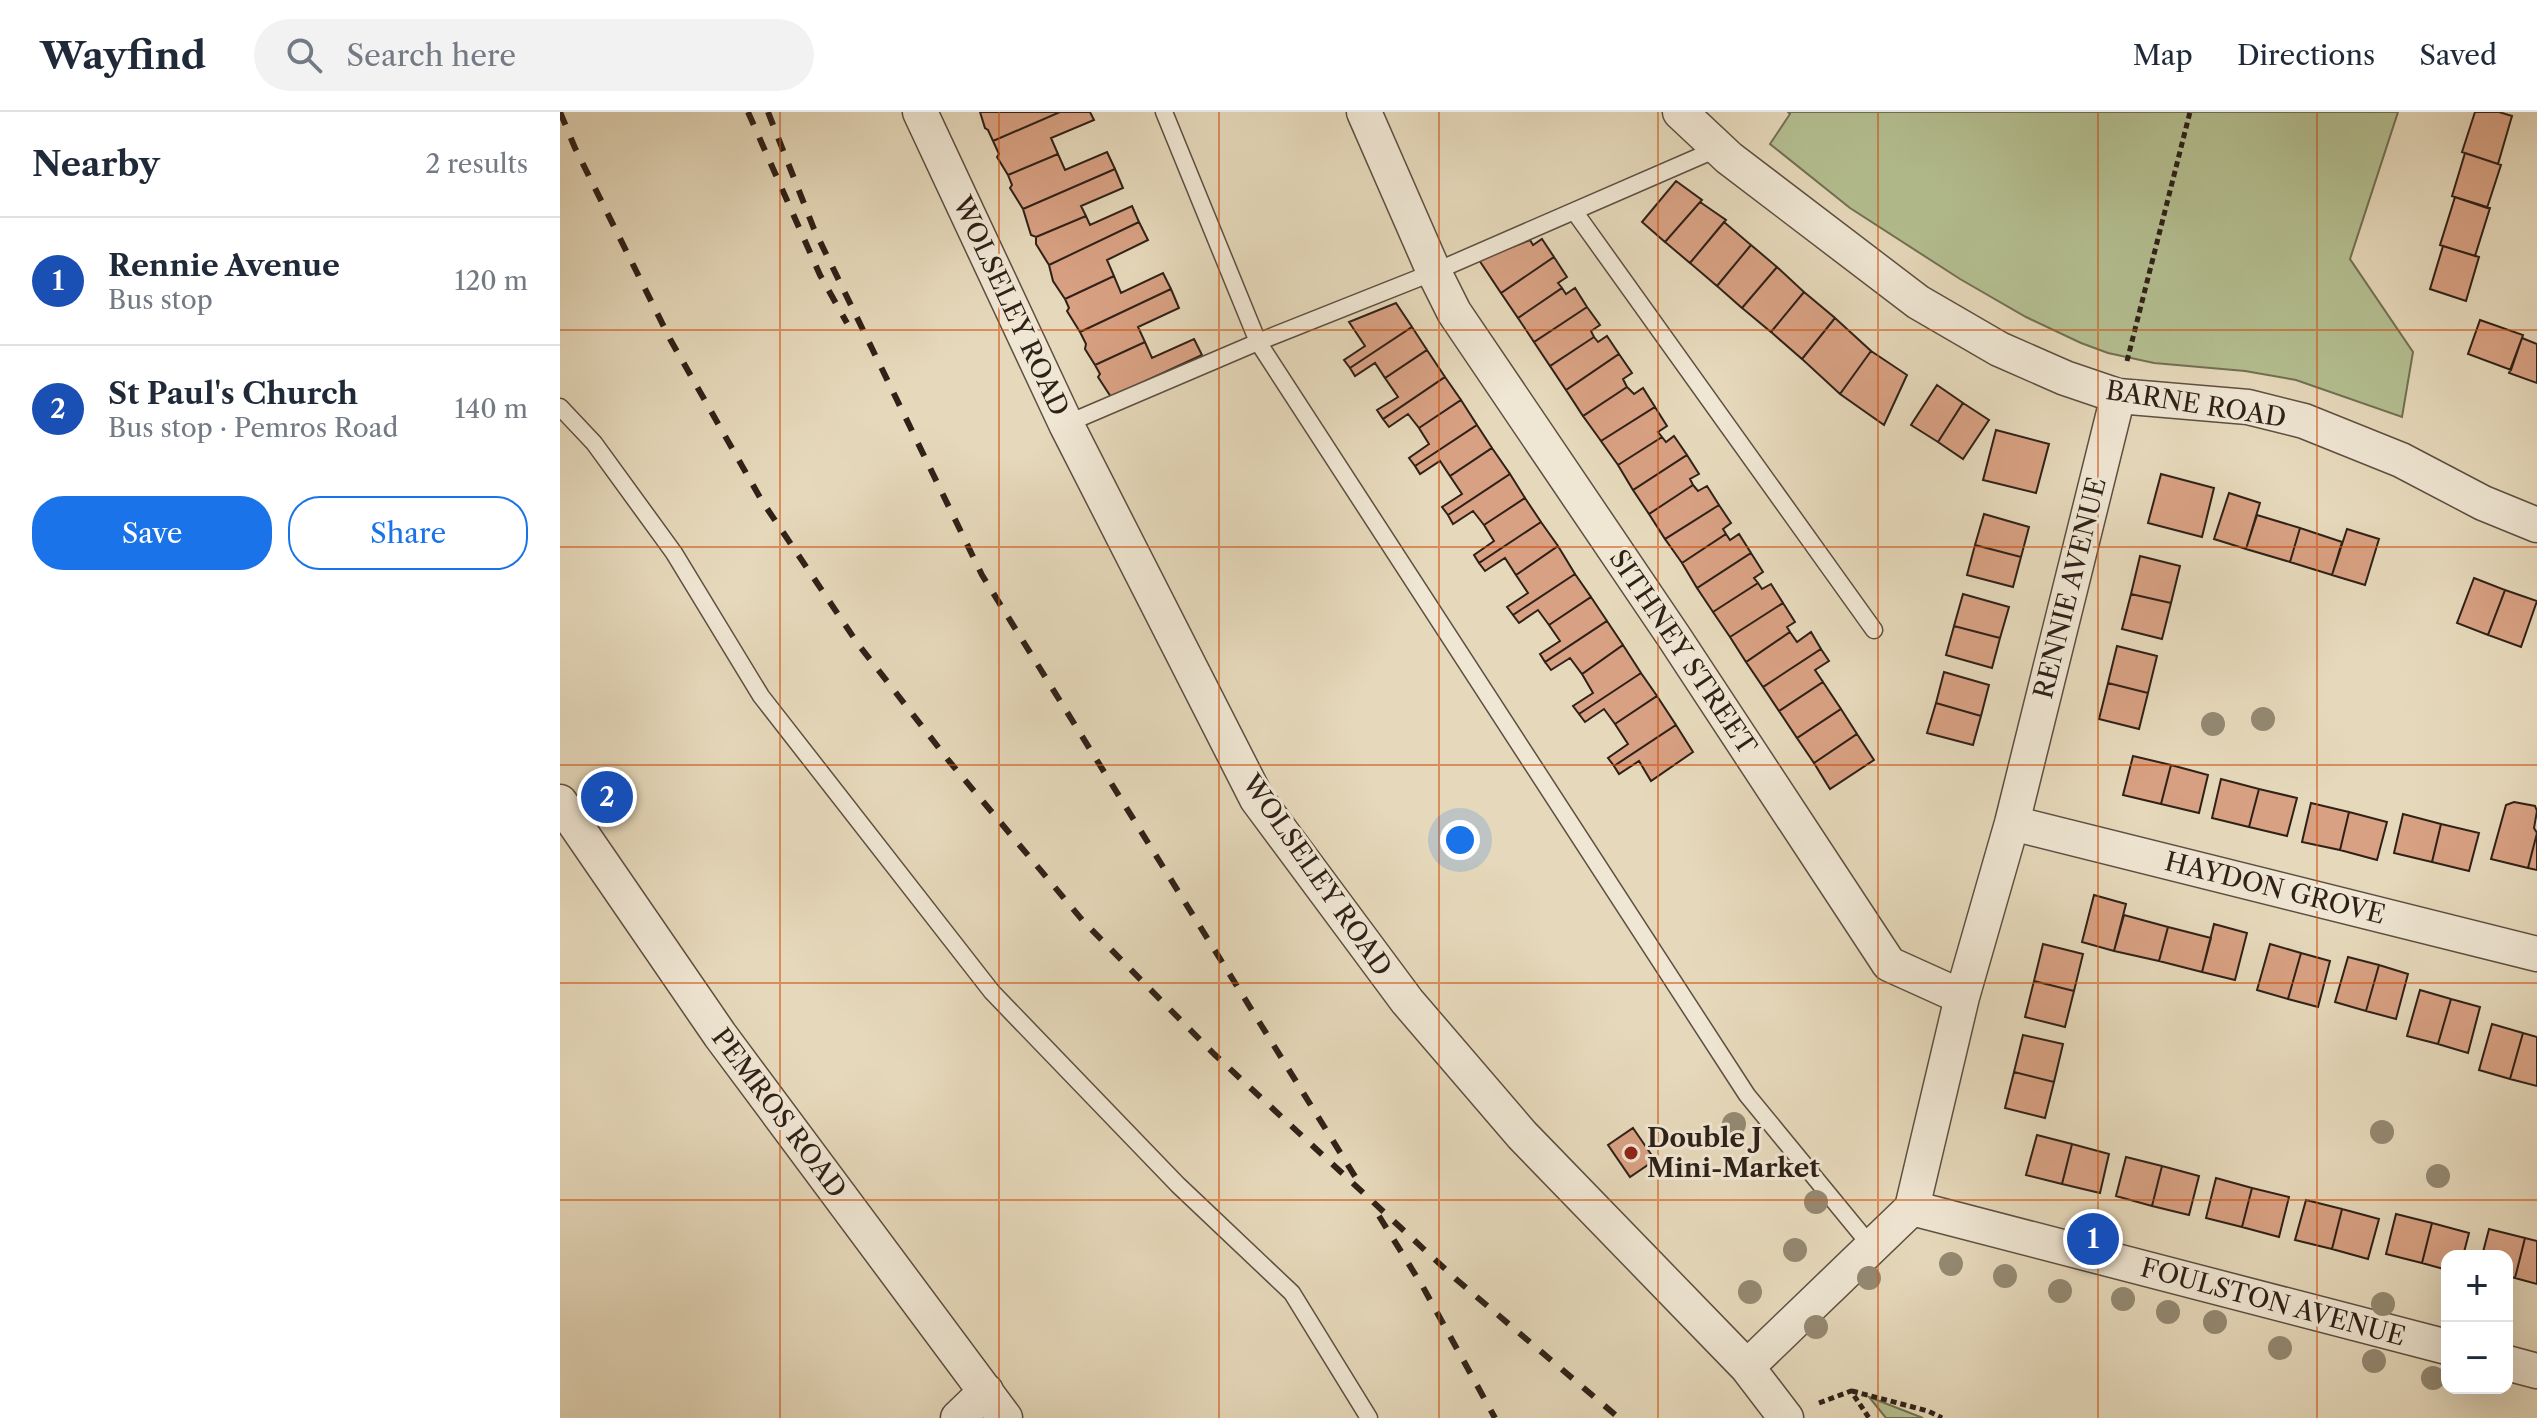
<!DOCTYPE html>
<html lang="en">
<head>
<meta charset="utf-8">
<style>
  body { margin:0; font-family:"Libre Caslon Text",serif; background:#f2f2f3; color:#1f2937 }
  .controls { position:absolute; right:24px; bottom:24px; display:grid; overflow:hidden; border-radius:16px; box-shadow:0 8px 32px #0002 }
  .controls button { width:72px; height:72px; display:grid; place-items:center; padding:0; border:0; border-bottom:2px solid #e0e1e3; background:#fff; color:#1f2937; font:40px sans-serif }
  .you { position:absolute; left:900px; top:728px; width:28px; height:28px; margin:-20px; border:6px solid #fff; border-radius:50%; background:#1a73e8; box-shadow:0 0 0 12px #1a73e833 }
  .badge { display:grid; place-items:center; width:52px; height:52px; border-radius:50%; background:#1a73e8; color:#fff; font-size:26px; font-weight:700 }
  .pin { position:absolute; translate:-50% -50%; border:4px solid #fff; box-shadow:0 2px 8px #0006 }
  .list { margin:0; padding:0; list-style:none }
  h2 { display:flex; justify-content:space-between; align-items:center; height:104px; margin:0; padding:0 32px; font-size:34px }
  h2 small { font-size:26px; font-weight:400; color:#747a83 }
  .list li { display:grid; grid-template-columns:52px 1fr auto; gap:24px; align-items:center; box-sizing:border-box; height:128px; padding:0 32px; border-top:2px solid #e0e1e3 }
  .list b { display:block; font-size:30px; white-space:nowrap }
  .list p { margin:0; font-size:26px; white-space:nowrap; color:#747a83 }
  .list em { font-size:26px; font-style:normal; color:#747a83 }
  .actions { display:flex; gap:16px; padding:24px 32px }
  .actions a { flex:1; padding:18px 0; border:2px solid #1a73e8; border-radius:32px; text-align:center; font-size:28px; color:#1a73e8 }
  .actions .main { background:#1a73e8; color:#fff }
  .icon { flex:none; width:44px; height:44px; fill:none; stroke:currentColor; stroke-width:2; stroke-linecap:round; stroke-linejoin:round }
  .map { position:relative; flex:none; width:1977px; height:1306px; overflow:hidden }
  header { display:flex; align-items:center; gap:48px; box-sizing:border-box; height:112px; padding:0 40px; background:#fff; border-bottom:2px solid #e0e1e3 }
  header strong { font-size:38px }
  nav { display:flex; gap:44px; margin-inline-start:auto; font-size:28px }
  .search { width:560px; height:72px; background:#f2f2f3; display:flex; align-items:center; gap:20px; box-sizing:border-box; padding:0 28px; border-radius:44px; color:#747a83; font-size:30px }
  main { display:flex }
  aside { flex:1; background:#fff }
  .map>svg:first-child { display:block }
</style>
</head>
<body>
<header>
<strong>Wayfind</strong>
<div class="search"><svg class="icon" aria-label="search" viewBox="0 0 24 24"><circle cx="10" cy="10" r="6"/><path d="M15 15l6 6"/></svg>Search here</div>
<nav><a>Map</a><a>Directions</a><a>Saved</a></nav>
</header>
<main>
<aside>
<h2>Nearby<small>2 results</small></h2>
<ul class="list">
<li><span class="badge" style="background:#1a4fb4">1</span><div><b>Rennie Avenue</b><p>Bus stop</p></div><em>120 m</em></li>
<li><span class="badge" style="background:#1a4fb4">2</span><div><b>St Paul's Church</b><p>Bus stop · Pemros Road</p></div><em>140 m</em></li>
</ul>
<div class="actions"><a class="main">Save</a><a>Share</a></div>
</aside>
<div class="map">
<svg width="1977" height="1306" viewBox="0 0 1977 1306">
  <rect width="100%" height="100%" fill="#e6d9bb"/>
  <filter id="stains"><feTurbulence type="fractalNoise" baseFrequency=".0025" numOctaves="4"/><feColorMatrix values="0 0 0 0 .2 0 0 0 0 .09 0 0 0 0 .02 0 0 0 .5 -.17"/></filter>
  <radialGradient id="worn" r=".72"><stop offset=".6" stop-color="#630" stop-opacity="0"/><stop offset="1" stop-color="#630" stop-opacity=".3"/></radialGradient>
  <path fill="#b4bf91" stroke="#727054" stroke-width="2" d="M1228 0H1838L1790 147 1853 240 1842 305 1736 268 1685 259 1594 251 1548 241 1521 231 1466 205 1400 167 1290 96 1210 32 1230 2Z
    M1309 1285 1363 1306H1326Z"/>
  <path fill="#d8a183" stroke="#2f2118" stroke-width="2" d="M420 0H500L433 29 428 18 425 16Z
    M500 0H530L534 8 491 26 498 42 448 63 437 45 439 42 433 29Z
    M1915 0H1939L1952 4 1938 52 1902 40Z
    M547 40 555 57 463 97 450 76 452 73 448 63 498 42 505 58Z
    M1905 41 1941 53 1927 96 1892 84Z
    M555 57 563 76 521 94 526 104 476 125 471 123 463 97Z
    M1116 69 1142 88 1105 130 1082 110Z
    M1895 85 1930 96 1915 144 1880 133Z
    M1140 90 1166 108 1130 151 1105 130Z
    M572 94 579 110 489 153 476 132V125L526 104 530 113Z
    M579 110 588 128 547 148 554 164 505 187 493 169 489 153Z
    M1164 110 1191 133 1157 174 1130 151Z
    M982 127 994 145 941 181 919 148 970 128 973 133Z
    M1191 133 1217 155 1182 196 1157 174Z
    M1883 134 1919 145 1906 189 1870 177Z
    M994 145 1007 165 998 171 1002 176 958 206 941 181Z
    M1217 155 1244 180 1211 220 1182 196Z
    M603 161 611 177 520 220 507 199 509 196 505 187 554 164 561 181Z
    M1002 176 1006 182 1015 176 1027 195 974 230 958 206Z
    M611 177 619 196 578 215 585 230 535 253 525 237 526 232 520 220Z
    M1244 180 1275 206 1242 247 1211 220Z
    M836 191 852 215 790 256 784 248 805 234 789 210Z
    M1027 195 1040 213 1031 219 1034 225 990 254 974 230Z
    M1275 206 1311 239 1280 282 1242 247Z
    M1920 208 1963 223 1951 258 1908 242Z
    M852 215 867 238 825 266 815 251 795 264 790 256Z
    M1047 224 1059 242 1006 278 990 254 1034 225 1038 230Z
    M1962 226 1977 232V271L1949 261Z
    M634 227 642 243 551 285 538 265 540 262 535 253 585 230 592 246Z
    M867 238 885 265 823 307 817 298 838 285 825 266Z
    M1311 239 1347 263 1324 313 1280 282Z
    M1059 242 1072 261 1063 267 1067 275 1023 304 1006 278Z
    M885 265 901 288 859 316 848 302 829 315 823 307Z
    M1377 273 1403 291 1378 330 1351 313Z
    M1067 275 1074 282 1083 276 1095 295 1041 329 1023 304Z
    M901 288 917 313 855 354 849 346 869 332 859 316Z
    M1403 291 1429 308 1403 347 1378 330Z
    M1095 295 1107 314 1098 320 1102 325 1058 353 1041 329Z
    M917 313 932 336 890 364 880 349 860 362 855 354Z
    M1436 318 1489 332 1476 381 1423 368Z
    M1114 324 1127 343 1073 378 1058 353 1102 325 1106 330Z
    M932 336 950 362 888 403 882 395 902 382 890 364Z
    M1127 343 1139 362 1130 367 1133 373 1089 402 1073 378Z
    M950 362 965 386 924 413 913 399 893 412 888 403Z
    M1601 362 1654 376 1642 425 1588 411Z
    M1133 373 1138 379 1147 374 1159 393 1105 427 1089 402Z
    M1669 381 1700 391 1686 437 1654 427Z
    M965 386 981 410 919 451 914 443 934 429 924 413Z
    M1159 393 1171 411 1163 417 1166 422 1122 451 1105 427Z
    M1424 402 1469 415 1461 445 1415 433Z
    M1697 403 1740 416 1730 450 1686 437Z
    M981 410 998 434 956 463 945 446 925 459 919 451Z
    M1740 416 1782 430 1772 463 1730 450Z
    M1787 417 1819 427 1805 473 1772 463Z
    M1166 422 1170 428 1179 422 1191 441 1137 476 1122 451Z
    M1415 433 1461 445 1453 475 1407 463Z
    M998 434 1015 462 953 503 947 495 968 481 956 463Z
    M1191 441 1203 460 1194 466 1198 471 1153 500 1137 476Z
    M1580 444 1620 454 1611 491 1571 482Z
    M1015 462 1031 485 989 513 978 498 959 511 953 503Z
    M1914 466 1945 478 1928 523 1897 511Z
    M1198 471 1202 477 1211 472 1223 491 1170 525 1153 500Z
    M1945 478 1977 489 1961 535 1928 523Z
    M1403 482 1449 495 1440 526 1394 514Z
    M1571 482 1611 491 1602 527 1562 517Z
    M1031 485 1047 509 985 550 980 542 1000 529 989 513Z
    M1223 491 1235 510 1227 515 1230 520 1186 550 1170 525Z
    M1047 509 1063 533 1022 562 1010 546 991 558 985 550Z
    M1394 514 1440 526 1432 556 1386 543Z
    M1230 520 1237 530 1251 520 1261 537 1203 575 1186 550Z
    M1063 533 1081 561 1019 602 1013 594 1033 581 1022 562Z
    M1557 534 1597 544 1588 581 1548 571Z
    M1261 537 1269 549 1255 558 1263 570 1219 599 1203 575Z
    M1384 560 1429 573 1421 604 1376 591Z
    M1081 561 1097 584 1055 612 1044 597 1025 610 1019 602Z
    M1263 570 1281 597 1237 626 1219 599Z
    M1548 571 1588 581 1579 617 1539 607Z
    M1097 584 1116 613 1054 654 1048 646 1068 632 1055 612Z
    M1376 591 1421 604 1413 633 1367 621Z
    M1281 597 1297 622 1254 651 1237 626Z
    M1116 613 1133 640 1091 669 1079 649 1059 662 1054 654Z
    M1297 622 1314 648 1270 677 1254 651Z
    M1573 644 1611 653 1601 692 1563 683Z
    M1611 653 1648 663 1639 701 1601 692Z
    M1661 667 1699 677 1689 715 1652 706Z
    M1699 677 1737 686 1727 724 1689 715Z
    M1954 690 1975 694 1977 699 1974 716 1977 721 1968 756 1931 747 1946 693Z
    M1751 691 1789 700 1780 738 1742 730Z
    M1789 700 1827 710 1817 748 1780 738Z
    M1843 702 1881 712 1872 750 1834 741Z
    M1881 712 1919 721 1909 759 1872 750Z
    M1977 721V758L1968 756Z
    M1534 783 1566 792 1554 839 1522 830Z
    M1564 803 1608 815 1599 849 1554 839Z
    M1654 812 1687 821 1675 868 1642 860Z
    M1608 815 1651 826 1642 860 1599 849Z
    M1483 832 1523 842 1514 879 1474 869Z
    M1710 832 1741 841 1728 887 1697 878Z
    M1741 841 1770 849 1758 895 1728 887Z
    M1788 845 1819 853 1806 899 1775 890Z
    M1819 853 1848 862 1836 907 1806 899Z
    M1474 869 1514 879 1505 915 1465 905Z
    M1860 878 1891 887 1878 932 1847 924Z
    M1891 887 1920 895 1908 941 1878 932Z
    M1932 912 1963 921 1950 967 1919 958Z
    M1963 921 1977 925V974L1950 967Z
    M1463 923 1503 932 1494 970 1454 960Z
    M1454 960 1494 970 1485 1006 1445 996Z
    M1073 1016 1095 1048 1070 1065 1048 1033Z
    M1477 1023 1512 1032 1502 1072 1466 1063Z
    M1512 1032 1549 1042 1540 1081 1502 1072Z
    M1566 1045 1602 1054 1592 1094 1556 1084Z
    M1602 1054 1639 1064 1629 1103 1592 1094Z
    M1656 1066 1692 1076 1682 1115 1646 1106Z
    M1692 1076 1729 1085 1719 1125 1682 1115Z
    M1746 1088 1782 1097 1772 1137 1735 1128Z
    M1782 1097 1819 1107 1808 1147 1772 1137Z
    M1836 1102 1872 1111 1862 1151 1826 1142Z
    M1872 1111 1909 1121 1903 1144H1887V1158L1862 1151Z
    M1929 1117 1965 1126 1955 1166 1947 1164V1144H1922Z
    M1965 1126 1977 1129V1172L1955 1166Z"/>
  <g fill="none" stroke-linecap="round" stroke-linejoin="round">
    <defs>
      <path id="service" d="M604 0 698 230 1187 983 1311 1134
        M1014 99 1314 518
        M0 295 34 331 114 441 201 584 432 880 618 1073 732 1181 809 1306
        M506 312 698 230 874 160 1159 36"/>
      <path id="minor" d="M360 0 506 312 697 687 847 889 962 1023 1187 1255 1226 1306
        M804 0 874 160 894 200 1114 525 1329 852 1402 885
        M1120 0 1169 46 1358 190 1439 237 1505 266 1558 284 1688 295 1744 309 1841 348 1923 391 1977 413
        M0 690 160 923 445 1306
        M1452 711 1977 842
        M1352 1096 1887 1235
        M1947 1251 1977 1259
        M1187 1255 1352 1096 1402 885 1452 711 1558 284
        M398 1306 426 1279"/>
    </defs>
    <use href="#service" stroke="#5d4f41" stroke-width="19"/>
    <use href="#minor" stroke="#5d4f41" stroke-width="37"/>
    <path stroke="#2f2118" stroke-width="5" stroke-dasharray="6 4" stroke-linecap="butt" d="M1567 249 1630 0
      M1292 1279 1368 1299 1382 1306
      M1259 1291 1291 1279 1309 1306"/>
    <use href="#service" stroke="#efe6d3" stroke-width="16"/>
    <use href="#minor" stroke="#efe6d3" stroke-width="34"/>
    <path stroke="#2f2118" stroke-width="6" stroke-dasharray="14 14" stroke-linecap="butt" d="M0 0 15 36 110 227 202 389 298 532 389 649 524 810 654 942 897 1168 1059 1306
      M188 0 260 163 287 211
      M208 0 254 117 422 463 796 1066
      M819 1104 863 1175 935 1306"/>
  </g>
  <g fill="#948972">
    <circle cx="1703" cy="607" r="12"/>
    <circle cx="1653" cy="612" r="12"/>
    <circle cx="1174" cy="1012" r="12"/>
    <circle cx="1822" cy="1020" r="12"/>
    <circle cx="1878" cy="1064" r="12"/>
    <circle cx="1256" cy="1090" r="12"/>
    <circle cx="1235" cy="1138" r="12"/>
    <circle cx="1391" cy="1152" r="12"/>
    <circle cx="1445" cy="1164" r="12"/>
    <circle cx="1309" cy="1166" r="12"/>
    <circle cx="1500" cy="1179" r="12"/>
    <circle cx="1190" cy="1180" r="12"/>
    <circle cx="1563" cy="1187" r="12"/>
    <circle cx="1823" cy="1192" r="12"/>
    <circle cx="1608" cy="1200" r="12"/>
    <circle cx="1655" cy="1210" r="12"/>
    <circle cx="1256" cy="1215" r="12"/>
    <circle cx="1720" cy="1236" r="12"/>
    <circle cx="1814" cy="1249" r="12"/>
    <circle cx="1873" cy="1266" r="12"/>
  </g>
  <path fill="none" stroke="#cc510e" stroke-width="2" stroke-opacity="0.55" d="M220 0V1306M439 0V1306M659 0V1306M879 0V1306M1098 0V1306M1318 0V1306M1538 0V1306M1757 0V1306M0 218H1977M0 435H1977M0 653H1977M0 871H1977M0 1088H1977"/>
  <circle fill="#8f2418" stroke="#efe6d3" stroke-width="3" cx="1071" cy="1041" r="8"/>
  <g text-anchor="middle" stroke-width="6" stroke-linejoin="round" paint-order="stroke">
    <g font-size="26" fill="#2f2118" stroke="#efe6d3">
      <text transform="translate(451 194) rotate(65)" y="9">WOLSELEY ROAD</text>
      <text transform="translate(1636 292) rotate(9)" y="9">BARNE ROAD</text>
      <text transform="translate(1510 476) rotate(-76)" y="9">RENNIE AVENUE</text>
      <text transform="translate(1123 540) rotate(56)" y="9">SITHNEY STREET</text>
      <text transform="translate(757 763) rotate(55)" y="9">WOLSELEY ROAD</text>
      <text transform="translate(1715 776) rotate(14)" y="9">HAYDON GROVE</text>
      <text transform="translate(219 1001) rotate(53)" y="9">PEMROS ROAD</text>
      <text transform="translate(1713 1190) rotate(15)" y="9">FOULSTON AVENUE</text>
    </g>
    <g font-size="26" font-weight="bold" fill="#2f2118" stroke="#efe6d3" text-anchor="start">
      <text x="1087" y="1035">Double J<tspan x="1087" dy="30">Mini-Market</tspan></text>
    </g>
  </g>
  <rect width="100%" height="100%" filter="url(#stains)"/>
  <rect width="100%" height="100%" fill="url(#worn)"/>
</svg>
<div class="controls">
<button>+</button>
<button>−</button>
</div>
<div class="you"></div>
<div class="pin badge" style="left:1533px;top:1127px;background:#1a4fb4">1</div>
<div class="pin badge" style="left:47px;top:685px;background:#1a4fb4">2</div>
</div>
</main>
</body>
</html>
